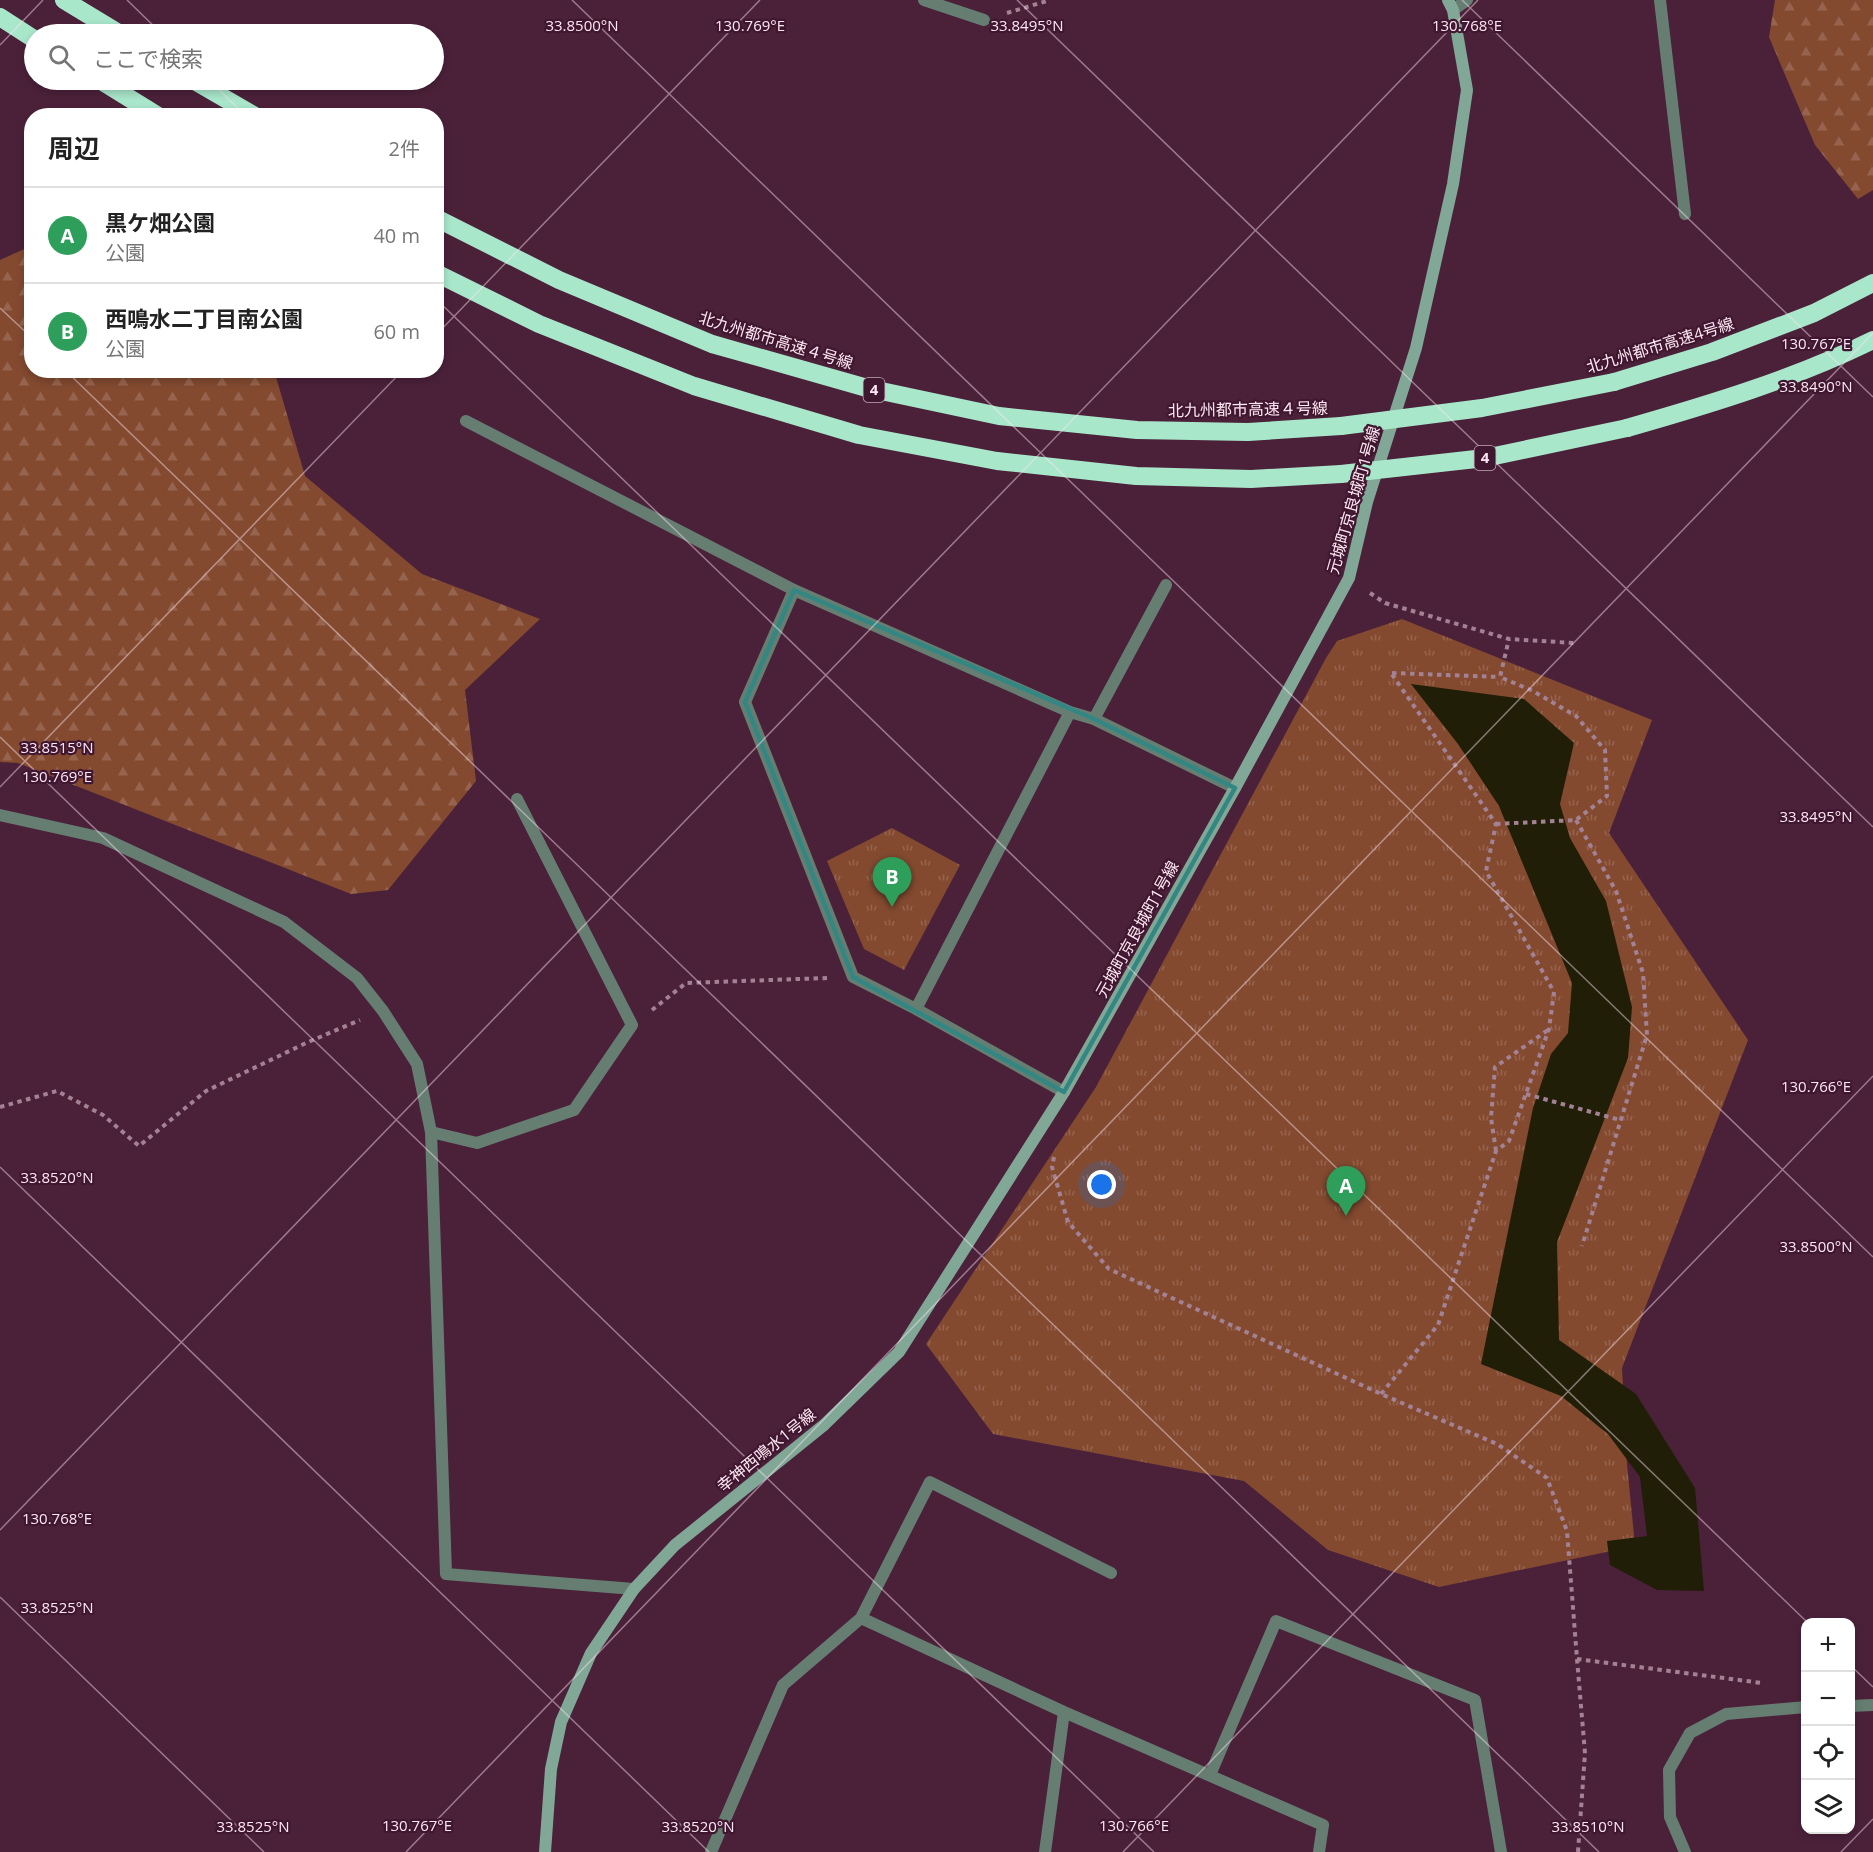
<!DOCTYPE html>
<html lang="ja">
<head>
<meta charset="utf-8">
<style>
  body { margin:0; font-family:"Open Sans","Noto Sans JP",sans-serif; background:#f6f6f6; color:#222 }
  .controls { position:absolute; right:18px; bottom:18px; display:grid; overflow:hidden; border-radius:12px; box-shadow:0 3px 9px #0003 }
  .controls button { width:54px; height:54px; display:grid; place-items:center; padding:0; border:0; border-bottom:2px solid #e0e0e0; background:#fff; color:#222; font:30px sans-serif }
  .you { position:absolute; left:1102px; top:1185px; width:21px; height:21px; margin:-15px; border:4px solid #fff; border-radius:50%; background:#1a73e8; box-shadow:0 0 0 9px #1a73e833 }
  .badge { display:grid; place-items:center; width:39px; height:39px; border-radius:50%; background:#30725b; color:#fff; font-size:20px; font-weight:700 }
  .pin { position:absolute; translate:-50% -50px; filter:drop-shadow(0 2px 3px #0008) }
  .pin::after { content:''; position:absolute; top:32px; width:21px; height:18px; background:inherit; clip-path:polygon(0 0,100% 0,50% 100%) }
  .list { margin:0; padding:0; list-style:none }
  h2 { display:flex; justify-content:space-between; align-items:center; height:78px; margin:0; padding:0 24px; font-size:26px }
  h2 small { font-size:20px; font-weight:400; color:#767676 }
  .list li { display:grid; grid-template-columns:39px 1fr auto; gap:18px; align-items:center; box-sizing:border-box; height:96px; padding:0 24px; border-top:2px solid #e0e0e0 }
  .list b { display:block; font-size:22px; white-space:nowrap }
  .list p { margin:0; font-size:20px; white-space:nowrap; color:#767676 }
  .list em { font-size:20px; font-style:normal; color:#767676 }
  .icon { flex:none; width:33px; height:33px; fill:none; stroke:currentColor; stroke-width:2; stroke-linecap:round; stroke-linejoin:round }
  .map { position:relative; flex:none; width:1873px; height:1852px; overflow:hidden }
  .search { position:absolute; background:#fff; box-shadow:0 3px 9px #0003; left:24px; top:24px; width:420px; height:66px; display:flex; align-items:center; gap:15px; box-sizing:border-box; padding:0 21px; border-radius:33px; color:#767676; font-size:22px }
  .panel { position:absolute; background:#fff; box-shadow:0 3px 9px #0003; left:24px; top:108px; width:420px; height:270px; border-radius:24px }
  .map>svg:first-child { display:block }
</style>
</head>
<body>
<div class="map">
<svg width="1873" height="1852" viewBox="0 0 1873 1852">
  <defs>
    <pattern id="grass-tufts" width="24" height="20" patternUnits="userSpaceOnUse" patternTransform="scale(1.5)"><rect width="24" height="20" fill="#834a30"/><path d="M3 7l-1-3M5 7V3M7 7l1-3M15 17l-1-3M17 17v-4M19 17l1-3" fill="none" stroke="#96644e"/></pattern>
    <pattern id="forest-firs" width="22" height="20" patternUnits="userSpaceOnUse" patternTransform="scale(1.5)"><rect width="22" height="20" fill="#834a30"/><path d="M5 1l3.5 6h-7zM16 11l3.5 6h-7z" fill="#96644e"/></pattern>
  </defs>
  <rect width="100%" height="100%" fill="#4b213a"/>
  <path fill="url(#grass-tufts)" d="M1402 619 1652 720 1609 833 1748 1040 1622 1368 1627 1464 1635 1546 1439 1587 1328 1550 1244 1481 993 1434 926 1344 1096 1087 1326 658 1337 641Z
    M892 828 960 865 904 970 864 949 827 861Z"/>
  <path fill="url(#forest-firs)" d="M1775 0H1873V190L1858 199 1815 145 1769 37Z
    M31 246 32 370 264 371 276 377 305 476 422 574 540 619 465 690 476 781 388 890 351 894 18 763 0 762V260Z"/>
  <path fill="#201e06" d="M1411 684 1524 699 1574 743 1560 804 1570 838 1606 901 1632 1007 1628 1058 1557 1242 1559 1340 1636 1394 1695 1488 1704 1591 1657 1590 1610 1565 1607 1541 1647 1536 1640 1477 1608 1434 1561 1396 1481 1364 1533 1108 1551 1054 1568 1033 1572 983 1499 806 1458 744Z"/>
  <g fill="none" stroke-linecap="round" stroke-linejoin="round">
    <path stroke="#a38295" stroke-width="4" stroke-dasharray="4.5 4.5" stroke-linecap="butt" d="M1007 13 1050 0
      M1370 593 1385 603 1509 639 1574 643
      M1392 673 1500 677
      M1576 820 1616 891 1643 973 1647 1035 1582 1246
      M1496 824 1576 820 1607 796 1605 750 1576 716 1533 691 1500 677 1509 639
      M652 1010 686 983 827 978
      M1526 1094 1620 1120
      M0 1107 57 1091 103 1115 139 1146 206 1091 306 1043 360 1020
      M1496 1151 1491 1118 1495 1067 1548 1030
      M1054 1157 1052 1167 1068 1222 1109 1269 1381 1394 1497 1444 1547 1478 1567 1531 1577 1659 1762 1683
      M1381 1394 1438 1325 1496 1151 1509 1141 1549 1029 1554 992 1486 871 1496 824 1391 673
      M1577 1659 1585 1753 1578 1852"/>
    <path stroke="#667e72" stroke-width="12" d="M924 0 984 20
      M1660 0 1685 214
      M1453 10 1467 0
      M466 421 794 590 1070 712 1094 719 1235 788
      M794 590 745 702 853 977 916 1009 1064 1092
      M1094 719 1166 585
      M0 815 103 838 284 922 357 978 383 1011 417 1064 431 1132 446 1574 634 1589
      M916 1009 1070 712
      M431 1132 477 1143 574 1110 632 1025 517 799
      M861 1618 930 1482 1111 1573
      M1850 1706 1873 1705
      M1210 1775 1276 1621 1475 1700 1501 1852
      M711 1852 783 1685 861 1618 1064 1712 1323 1825 1319 1852
      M1045 1852 1064 1712
      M1685 1852 1670 1817 1669 1770 1690 1733 1726 1714 1806 1707"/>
    <path stroke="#81a896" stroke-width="12" d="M545 1852 551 1769 561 1722 591 1653 634 1589 675 1545 824 1425 899 1352 1064 1092 1235 788 1349 578 1367 502 1416 348 1453 184 1467 90 1453 10 1448 0"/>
    <path stroke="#a9e7cb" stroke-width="18" d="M64 0 120 34
      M0 17 34 39
      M100 80 158 116
      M193 80 255 116
      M436 218 559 280 712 344 867 388 999 416 1137 430 1248 432 1341 426
      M436 273 539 324 694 386 859 435 997 461 1136 476 1251 479 1341 474
      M1614 382 1712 352 1814 313 1873 283
      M1627 428C1711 404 1794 379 1873 340"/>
    <path stroke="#a9e7cb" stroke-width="18" d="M1341 426 1482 408 1614 382
      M1341 474 1485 458 1627 428"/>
  </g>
  <path fill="none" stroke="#338782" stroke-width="4.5" stroke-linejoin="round" d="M794 590 1094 719 1235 788 1064 1092 853 977 745 702Z"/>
  <path fill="none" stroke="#fee7f3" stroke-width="1.5" stroke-opacity="0.45" d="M127 0 162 34M572 0 1873 1257M1017 0 1873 827M1462 0 1873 397M0 45 43 0M209 80 246 116M436 299 1807 1622M0 308 32 338M436 335 760 0M65 370 1599 1852M0 737 1154 1852M0 787 403 370M0 1167 709 1852M0 1530 1478 0M0 1597 264 1852M1850 1665 1873 1687M406 1852 1873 333M1123 1852 1873 1076M1841 1852 1873 1819"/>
  <g text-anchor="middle" stroke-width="4.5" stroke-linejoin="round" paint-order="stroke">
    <g fill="#401730" stroke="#c5a9b8" stroke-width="1.5">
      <rect x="863.5" y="378" width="21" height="24" rx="4.5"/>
      <rect x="1474.5" y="446" width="21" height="24" rx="4.5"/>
    </g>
    <g font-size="15" font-weight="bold" fill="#fee7f3">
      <text x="874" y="395">4</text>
      <text x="1485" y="463">4</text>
    </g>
    <g font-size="16" fill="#fee7f3" stroke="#401730">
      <text transform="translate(776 340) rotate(17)" y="6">北九州都市高速４号線</text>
      <text transform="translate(1660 345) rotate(-17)" y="6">北九州都市高速4号線</text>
      <text transform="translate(1248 409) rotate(-1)" y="6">北九州都市高速４号線</text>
      <text transform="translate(1353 500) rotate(-74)" y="6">元城町京良城町1号線</text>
      <text transform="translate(1137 929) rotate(-61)" y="6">元城町京良城町1号線</text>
      <text transform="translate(766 1450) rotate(-39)" y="6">幸神西鳴水1号線</text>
    </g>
  </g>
  <g font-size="15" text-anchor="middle" fill="#fee7f3" stroke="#401730" stroke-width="4.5" stroke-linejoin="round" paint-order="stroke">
    <text x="582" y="31">33.8500°N</text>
    <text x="1027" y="31">33.8495°N</text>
    <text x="750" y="31">130.769°E</text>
    <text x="1467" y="31">130.768°E</text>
    <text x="1816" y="349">130.767°E</text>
    <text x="1816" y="392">33.8490°N</text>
    <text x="57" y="753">33.8515°N</text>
    <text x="57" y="782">130.769°E</text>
    <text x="1816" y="822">33.8495°N</text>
    <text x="1816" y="1092">130.766°E</text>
    <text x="57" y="1183">33.8520°N</text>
    <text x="1816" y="1252">33.8500°N</text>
    <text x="57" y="1524">130.768°E</text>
    <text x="57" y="1613">33.8525°N</text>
    <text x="417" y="1831">130.767°E</text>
    <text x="1134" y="1831">130.766°E</text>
    <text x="253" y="1832">33.8525°N</text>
    <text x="698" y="1832">33.8520°N</text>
    <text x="1588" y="1832">33.8510°N</text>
  </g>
</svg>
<div class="controls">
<button>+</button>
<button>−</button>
<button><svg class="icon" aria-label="locate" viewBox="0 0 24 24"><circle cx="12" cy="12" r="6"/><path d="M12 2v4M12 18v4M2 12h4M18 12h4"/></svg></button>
<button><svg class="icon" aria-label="layers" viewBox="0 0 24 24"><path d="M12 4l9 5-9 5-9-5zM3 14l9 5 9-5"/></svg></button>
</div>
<div class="you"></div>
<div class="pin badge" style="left:1346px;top:1216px;background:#2e9e5b">A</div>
<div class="pin badge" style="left:892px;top:907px;background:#2e9e5b">B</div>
<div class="search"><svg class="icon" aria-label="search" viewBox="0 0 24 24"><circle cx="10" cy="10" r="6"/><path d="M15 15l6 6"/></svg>ここで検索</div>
<section class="panel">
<h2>周辺<small>2件</small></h2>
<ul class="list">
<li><span class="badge" style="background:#2e9e5b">A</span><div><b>黒ケ畑公園</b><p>公園</p></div><em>40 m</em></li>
<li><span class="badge" style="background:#2e9e5b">B</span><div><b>西鳴水二丁目南公園</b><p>公園</p></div><em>60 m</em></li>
</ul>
</section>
</div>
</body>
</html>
